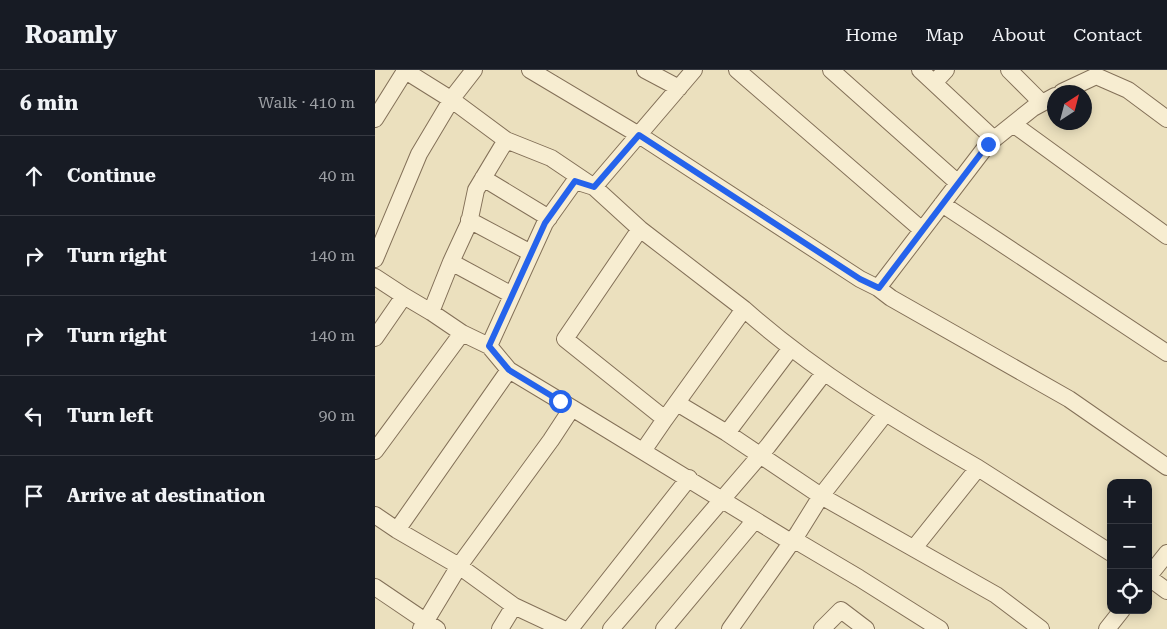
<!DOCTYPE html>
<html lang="en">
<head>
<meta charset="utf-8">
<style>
  body { margin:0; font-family:"Roboto Serif",serif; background:#242831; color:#f1f3f6 }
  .controls { position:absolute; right:15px; bottom:15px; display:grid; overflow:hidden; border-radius:10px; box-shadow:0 2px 12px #0003 }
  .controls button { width:45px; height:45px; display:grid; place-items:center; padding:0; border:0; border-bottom:1px solid #363941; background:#171b24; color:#f1f3f6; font:25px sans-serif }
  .compass { position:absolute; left:672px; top:15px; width:45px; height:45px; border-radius:50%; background:#171b24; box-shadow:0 2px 12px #0003; rotate:36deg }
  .stop { position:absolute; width:15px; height:15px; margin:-11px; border:4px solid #2563eb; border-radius:50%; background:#fff }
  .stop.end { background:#2563eb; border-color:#fff; box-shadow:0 1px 5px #0008 }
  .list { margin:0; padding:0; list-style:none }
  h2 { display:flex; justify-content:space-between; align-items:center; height:65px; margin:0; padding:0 20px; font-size:21px }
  h2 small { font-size:16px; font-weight:400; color:#9ea1a6 }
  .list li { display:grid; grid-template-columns:32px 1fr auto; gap:15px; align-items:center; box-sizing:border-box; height:80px; padding:0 20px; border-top:1px solid #363941 }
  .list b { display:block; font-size:19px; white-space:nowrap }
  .list em { font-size:16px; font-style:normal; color:#9ea1a6 }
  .icon { flex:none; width:28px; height:28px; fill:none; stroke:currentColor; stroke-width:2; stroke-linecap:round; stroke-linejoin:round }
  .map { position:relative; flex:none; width:792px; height:559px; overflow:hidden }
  header { display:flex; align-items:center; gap:30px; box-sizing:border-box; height:70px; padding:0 25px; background:#171b24; border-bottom:1px solid #363941 }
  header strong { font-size:24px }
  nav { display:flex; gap:28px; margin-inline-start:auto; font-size:18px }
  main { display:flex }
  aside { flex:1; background:#171b24 }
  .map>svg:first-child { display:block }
</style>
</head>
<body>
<header>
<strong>Roamly</strong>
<nav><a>Home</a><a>Map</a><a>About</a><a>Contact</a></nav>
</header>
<main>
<aside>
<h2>6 min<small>Walk · 410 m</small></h2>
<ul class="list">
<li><svg class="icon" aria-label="ahead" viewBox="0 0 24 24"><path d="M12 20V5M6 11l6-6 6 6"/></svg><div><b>Continue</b></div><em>40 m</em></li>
<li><svg class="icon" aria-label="right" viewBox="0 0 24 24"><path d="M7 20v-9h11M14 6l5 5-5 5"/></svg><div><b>Turn right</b></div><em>140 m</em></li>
<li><svg class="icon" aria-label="right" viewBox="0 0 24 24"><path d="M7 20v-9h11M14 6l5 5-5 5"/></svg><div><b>Turn right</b></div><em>140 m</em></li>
<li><svg class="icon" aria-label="left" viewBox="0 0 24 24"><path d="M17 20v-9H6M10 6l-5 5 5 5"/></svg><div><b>Turn left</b></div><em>90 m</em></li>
<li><svg class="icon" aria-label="arrive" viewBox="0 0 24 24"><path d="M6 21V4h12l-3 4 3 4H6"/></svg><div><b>Arrive at destination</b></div></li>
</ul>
</aside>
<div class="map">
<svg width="792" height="559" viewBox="0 0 792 559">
  <rect width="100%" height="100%" fill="#ebe0be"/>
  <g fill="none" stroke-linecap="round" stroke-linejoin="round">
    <defs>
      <path id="street" d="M29 0 77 30 131 70
        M155 0 264 65 485 209 503 218 516 228 694 329 792 397
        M270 0 304 18
        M362 0 547 160
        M456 0 583 113
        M545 0 619 69
        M634 0 667 33
        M559 13 571 0
        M687 22 721 6 753 20 792 49
        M0 49 30 1
        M638 54 792 166
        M108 108 174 148
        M567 134 792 283
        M94 150 156 183
        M265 159 369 239 290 349 190 269Z
        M0 189 44 84 78 27 99 0
        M76 192 137 225
        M0 207 29 226 0 268
        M503 218 613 74 658 38 680 26
        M29 226 56 242
        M369 239C441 303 520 350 603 398
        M87 263 56 242 76 192 94 153 101 120 131 70 176 88 219 117 265 159
        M114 276 170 153 200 111 219 117 319 0
        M416 278 352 363 446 426 510 344
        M302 333 352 363
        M197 338 416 472
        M0 381 87 263 114 276 134 300 22 460 0 445
        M268 381 290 349
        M22 460 84 496 139 536 188 559
        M418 469 484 508 565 559
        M539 478 603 398 736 483
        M773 507 792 483
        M773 507 792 521
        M0 517 62 559
        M46 559 84 496 176 370 197 338 134 300
        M125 559 139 536
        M195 559 314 408
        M236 559 393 376 449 303
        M289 559 380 450
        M355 559 423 463 446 426 621 525 666 559
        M447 559 466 540 491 559
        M732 559 747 540"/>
    </defs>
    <use href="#street" stroke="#837058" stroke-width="18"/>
    <use href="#street" stroke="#f7edd1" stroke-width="16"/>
  </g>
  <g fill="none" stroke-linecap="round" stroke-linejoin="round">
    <path stroke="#2563eb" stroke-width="6" d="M185 331 134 300 114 276 170 153 200 111 219 117 264 65 485 209 504 218 613 74"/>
  </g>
</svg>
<div class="controls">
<button>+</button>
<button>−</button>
<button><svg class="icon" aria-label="locate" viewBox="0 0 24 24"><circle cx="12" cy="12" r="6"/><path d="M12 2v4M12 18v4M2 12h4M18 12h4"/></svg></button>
</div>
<svg class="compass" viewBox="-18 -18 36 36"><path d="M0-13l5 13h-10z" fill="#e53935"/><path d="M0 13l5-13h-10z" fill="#9ea1a6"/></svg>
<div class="stop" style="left:185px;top:331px"></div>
<div class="stop end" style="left:613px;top:74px"></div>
</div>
</main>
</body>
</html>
